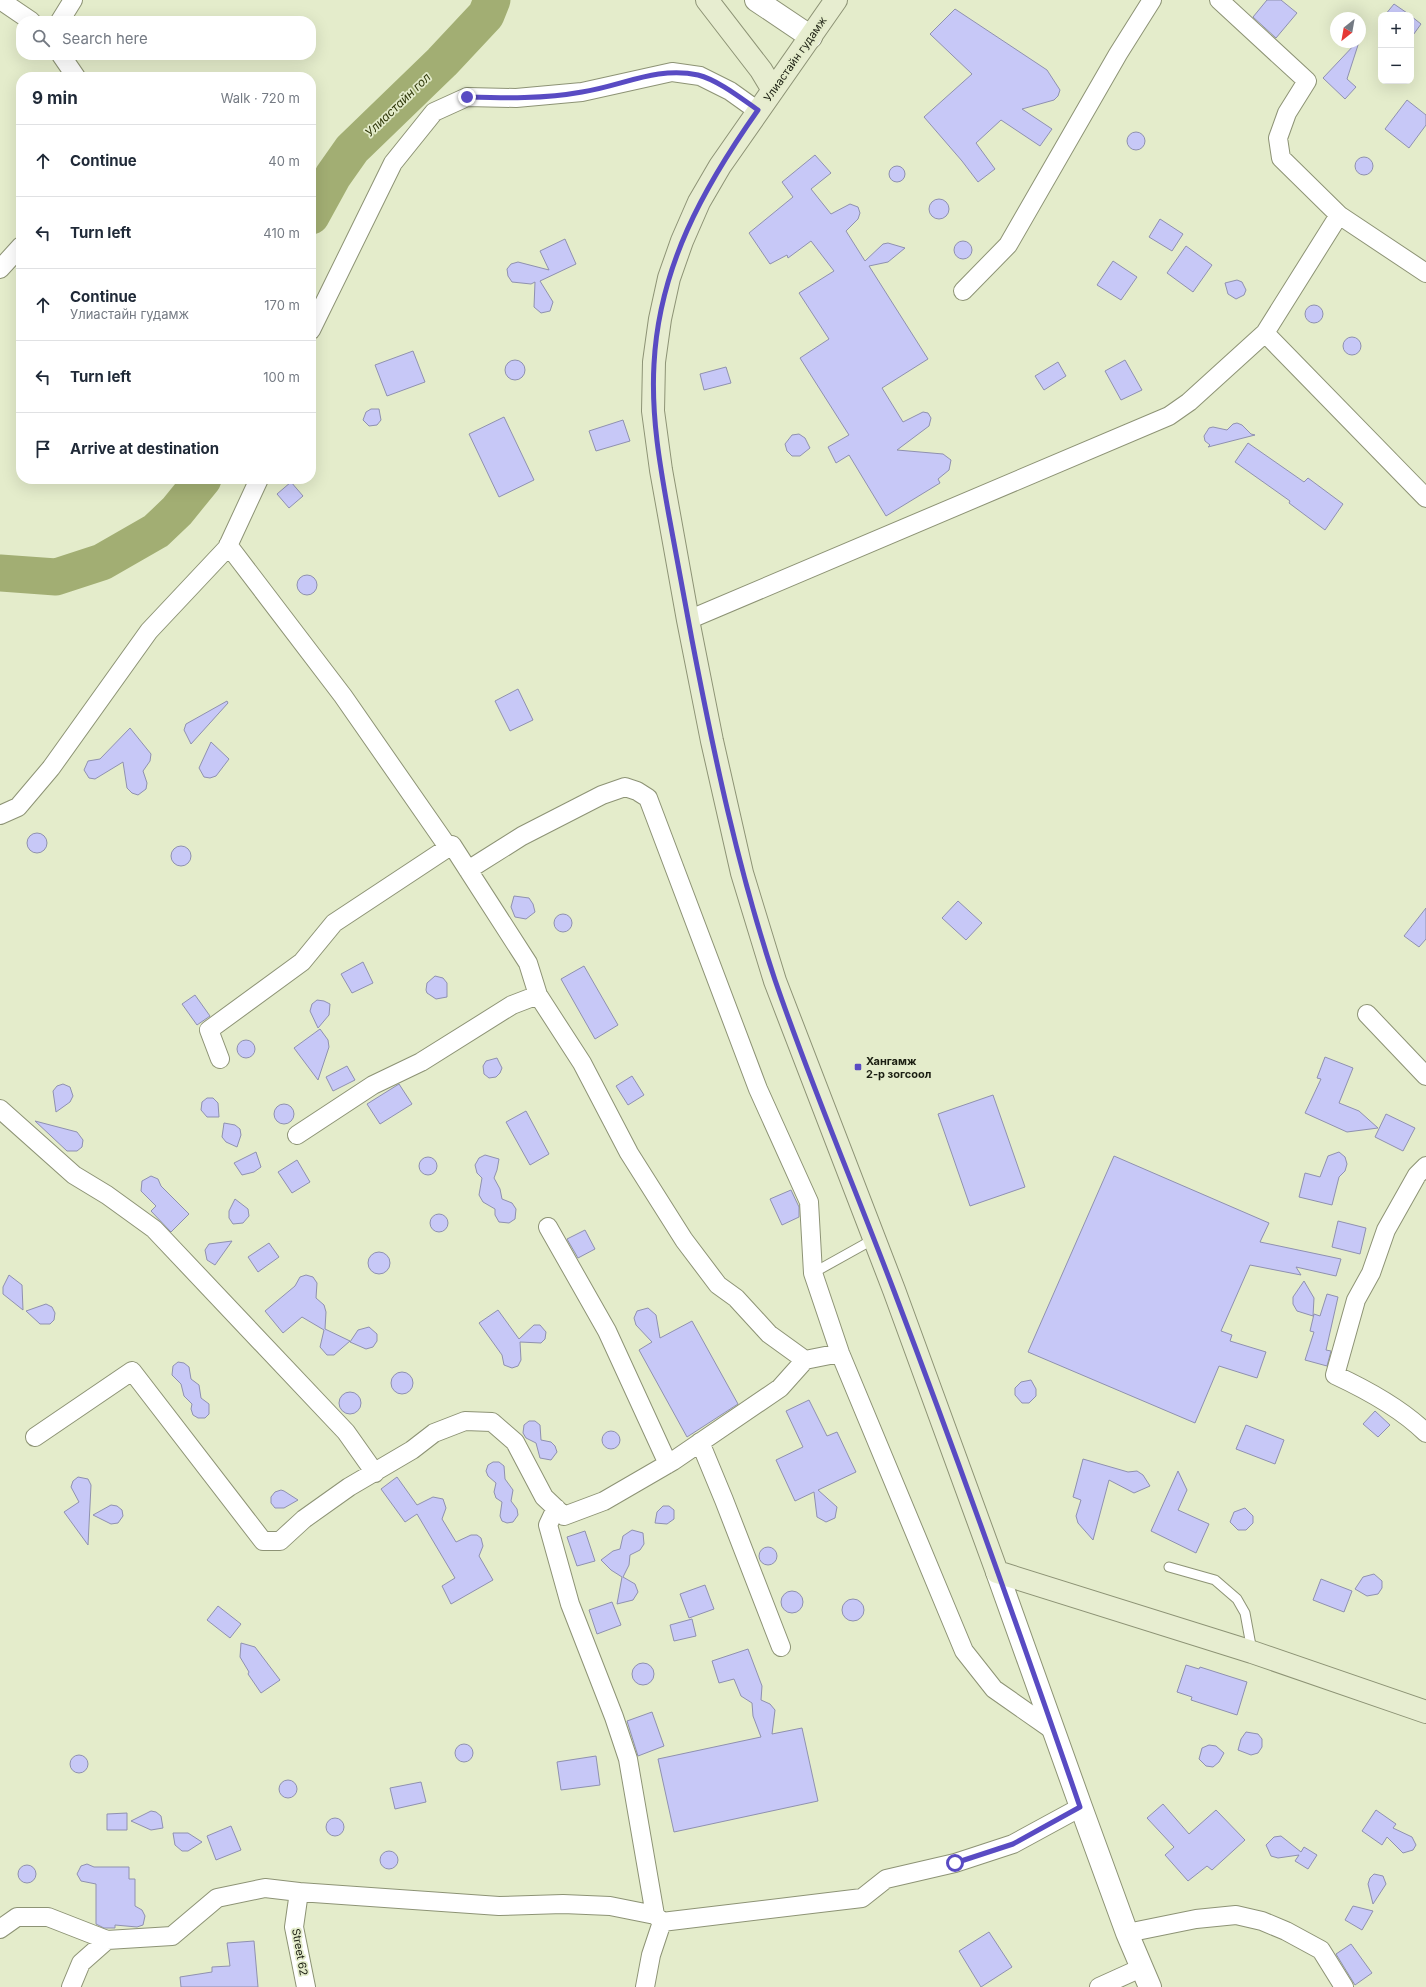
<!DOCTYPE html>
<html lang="en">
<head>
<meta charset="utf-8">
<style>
  body { margin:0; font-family:Inter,sans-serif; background:#f6f6f7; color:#1f2937 }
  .controls { position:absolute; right:12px; top:12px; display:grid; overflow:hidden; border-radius:8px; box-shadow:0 4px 16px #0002 }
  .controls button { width:36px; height:36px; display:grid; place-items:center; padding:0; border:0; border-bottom:1px solid #e0e1e3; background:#fff; color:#1f2937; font:20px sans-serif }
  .compass { position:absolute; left:1330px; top:12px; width:36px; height:36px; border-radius:50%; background:#fff; box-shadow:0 4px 16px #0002; rotate:211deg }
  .stop { position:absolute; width:12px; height:12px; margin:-9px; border:3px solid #594bc3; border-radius:50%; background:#fff }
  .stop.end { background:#594bc3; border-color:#fff; box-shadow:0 1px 4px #0008 }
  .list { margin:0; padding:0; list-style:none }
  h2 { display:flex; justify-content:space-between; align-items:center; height:52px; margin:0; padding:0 16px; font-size:17px }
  h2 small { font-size:13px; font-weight:400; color:#747a83 }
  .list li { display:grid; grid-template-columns:26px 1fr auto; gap:12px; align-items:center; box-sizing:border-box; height:72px; padding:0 16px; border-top:1px solid #e0e1e3 }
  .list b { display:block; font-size:15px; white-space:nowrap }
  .list p { margin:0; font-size:13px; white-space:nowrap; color:#747a83 }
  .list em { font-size:13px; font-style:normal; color:#747a83 }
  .icon { flex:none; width:22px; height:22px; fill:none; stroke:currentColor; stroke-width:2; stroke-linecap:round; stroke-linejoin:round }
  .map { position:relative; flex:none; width:1426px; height:1987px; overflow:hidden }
  .search { position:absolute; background:#fff; box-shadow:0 4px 16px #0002; left:16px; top:16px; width:300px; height:44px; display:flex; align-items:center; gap:10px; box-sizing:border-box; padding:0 14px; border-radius:16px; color:#747a83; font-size:15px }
  .panel { position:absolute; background:#fff; box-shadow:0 4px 16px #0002; left:16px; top:72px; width:300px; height:412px; border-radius:16px }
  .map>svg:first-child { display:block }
</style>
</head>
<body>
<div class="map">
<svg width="1426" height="1987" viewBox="0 0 1426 1987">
  <rect width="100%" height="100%" fill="#e4eccb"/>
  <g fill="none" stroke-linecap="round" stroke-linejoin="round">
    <path stroke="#a2ae73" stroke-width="37" d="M311 216 333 176 352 149 442 62 486 15 492 0
      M0 573 56 577 102 562 156 531 177 511 203 479"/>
  </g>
  <path fill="#c7c8f7" stroke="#8f91af" d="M1267 0H1281L1297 13 1276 38 1253 17Z
    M1394 4 1410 15H1385Z
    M955 9 1047 70 1060 90 1058 96 1054 100 1022 109 1052 129 1040 146 1001 120 976 143 995 169 978 182 962 161 924 117 972 74 930 34Z
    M1411 16 1421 24 1411 38Z
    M1357 42H1359L1347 79 1356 87 1345 99 1323 78Z
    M1407 100 1426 115V125L1409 148 1385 129Z
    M1127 141a9 9 0 1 1 18 0a9 9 0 1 1-18 0Z
    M815 155 831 173 811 189 831 214 850 204 858 207 860 213 858 219 846 231 865 261 883 244 888 243 905 248 888 262 869 266 928 359 882 388 903 422 923 412 928 413 931 418 929 426 897 450 943 454 951 460 949 470 938 479 940 483 886 516 849 455 836 463 828 447 849 435 800 358 829 339 799 293 834 271 811 241 788 258 787 255 770 264 749 233 793 197 782 182Z
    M1355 166a9 9 0 1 1 18 0a9 9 0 1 1-18 0Z
    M889 174a8 8 0 1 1 16 0a8 8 0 1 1-16 0Z
    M929 209a10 10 0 1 1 20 0a10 10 0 1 1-20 0Z
    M1160 219 1183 234 1172 251 1149 237Z
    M565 239 576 264 540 281 553 302 550 311 541 313 534 307 535 282 531 284 512 282 508 276 507 269 511 264 518 262 549 270 540 251Z
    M954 250a9 9 0 1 1 18 0a9 9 0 1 1-18 0Z
    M1186 246 1212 265 1193 292 1167 273Z
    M1113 261 1137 277 1121 300 1097 285Z
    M1237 280 1242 282 1246 290 1244 295 1236 299 1228 294 1225 283Z
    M1305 314a9 9 0 1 1 18 0a9 9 0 1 1-18 0Z
    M1343 346a9 9 0 1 1 18 0a9 9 0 1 1-18 0Z
    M413 351 425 382 387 396 375 365Z
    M505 370a10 10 0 1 1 20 0a10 10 0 1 1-20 0Z
    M1125 360 1142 390 1121 400 1105 371Z
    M1058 362 1066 376 1044 390 1035 376Z
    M726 367 731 383 704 390 700 374Z
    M371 409H379L381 420 377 425 369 426 363 420 366 412Z
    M504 417 534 480 499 497 469 434Z
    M623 420 630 441 596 451 589 431Z
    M1237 423 1242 425 1251 434 1255 435 1208 447 1210 445 1205 441 1204 436 1209 428 1213 427 1227 430 1233 424Z
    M799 434 805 438 810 448 800 456H792L787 451 785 444 792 435Z
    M1248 443 1304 482 1308 478 1343 504 1325 530 1289 503 1290 501 1235 462Z
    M291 482 303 496 289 508 277 494Z
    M297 585a10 10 0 1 1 20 0a10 10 0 1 1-20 0Z
    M518 689 533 720 510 731 495 701Z
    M227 701 228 703 191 744 184 730 186 724Z
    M130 728 151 754 150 761 143 771 147 783 146 789 138 795 132 793 127 788 123 762 95 779 89 778 84 770 88 761 100 759Z
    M211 742 229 759 216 776 210 778 204 777 199 768Z
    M27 843a10 10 0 1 1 20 0a10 10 0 1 1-20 0Z
    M171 856a10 10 0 1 1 20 0a10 10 0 1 1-20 0Z
    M514 896 529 898 533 904 535 912 526 919 515 917 511 907Z
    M958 901 982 923 966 940 942 918Z
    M1426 908V939L1419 947 1404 936Z
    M554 923a9 9 0 1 1 18 0a9 9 0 1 1-18 0Z
    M363 962 373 983 352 993 341 974Z
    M584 966 618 1025 595 1039 561 979Z
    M435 976 443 978 447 983V997L436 999 427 993 426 990 427 983Z
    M195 995 210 1016 197 1025 182 1004Z
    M317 1000 324 1001 330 1004 329 1015 318 1028 310 1011 312 1004Z
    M320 1029 328 1040 329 1047 318 1080 294 1048Z
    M237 1049a9 9 0 1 1 18 0a9 9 0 1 1-18 0Z
    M1325 1057 1353 1068 1339 1103 1359 1111 1378 1128 1347 1132 1305 1113 1321 1079 1317 1078Z
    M497 1058 502 1068 500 1073 496 1077 489 1078 484 1074 483 1066 486 1061Z
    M347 1066 355 1080 333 1091 326 1077Z
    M632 1076 644 1095 628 1105 616 1086Z
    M63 1084 70 1087 73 1096 70 1102 56 1112 53 1091 57 1086Z
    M399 1084 412 1104 380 1124 367 1104Z
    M993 1095 1025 1187 970 1206 938 1114Z
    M207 1098H213L218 1103 219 1117H207L201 1110 202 1102Z
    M274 1114a10 10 0 1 1 20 0a10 10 0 1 1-20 0Z
    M526 1111 549 1154 530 1165 506 1122Z
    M1386 1114 1415 1128 1403 1151 1375 1137Z
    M35 1121 77 1132 83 1140 82 1147 77 1151H67Z
    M224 1123 235 1125 240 1129 241 1135 237 1147 226 1142 222 1137Z
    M256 1152 261 1167 254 1172 242 1175 234 1163Z
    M1339 1152 1345 1157 1347 1164 1345 1171 1339 1177 1332 1205 1299 1197 1305 1173 1320 1177 1328 1156Z
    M485 1155 499 1159 497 1170 494 1178 500 1189 502 1199 512 1203 516 1209 515 1219 509 1223 499 1222 495 1215V1209L483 1202 479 1195 482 1178 477 1173 475 1165 479 1158Z
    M1114 1156 1269 1223 1260 1242 1341 1259 1336 1276 1296 1267 1301 1275 1250 1265 1221 1331 1232 1335 1230 1341 1266 1352 1257 1378 1219 1366 1195 1423 1028 1352Z
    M419 1166a9 9 0 1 1 18 0a9 9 0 1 1-18 0Z
    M297 1160 310 1182 292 1193 278 1172Z
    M151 1176 158 1179 161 1186 189 1214 171 1232 151 1211 156 1206 141 1191 142 1181Z
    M791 1190 799 1207V1217L782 1225 770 1199Z
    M235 1199 248 1209 249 1216 243 1223 233 1224 229 1218V1211Z
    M430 1223a9 9 0 1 1 18 0a9 9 0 1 1-18 0Z
    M1338 1221 1366 1228 1360 1254 1332 1247Z
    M585 1230 595 1249 578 1258 567 1239Z
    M232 1241 215 1265 207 1260 205 1250 209 1244Z
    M269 1243 279 1257 258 1272 248 1257Z
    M368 1263a11 11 0 1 1 22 0a11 11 0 1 1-22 0Z
    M9 1275 22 1285 23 1310 3 1294V1287Z
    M306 1275 313 1277 317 1283 316 1298 324 1305 326 1312 325 1329 350 1341 334 1355H327L320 1347 324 1330 302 1317 283 1333 265 1311 295 1286 300 1277Z
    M1304 1281 1314 1298 1313 1316 1297 1311 1293 1304V1297Z
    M1327 1294 1338 1297 1326 1350 1331 1351 1327 1366 1305 1360 1314 1332 1310 1331 1314 1314 1320 1316Z
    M46 1304 52 1307 55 1313 54 1320 50 1324H40L26 1311Z
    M648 1308 656 1315 660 1338 692 1321 738 1404 687 1437 639 1350 652 1342 636 1325 634 1318 637 1311Z
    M498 1310 519 1339 534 1325H540L546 1332 545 1339 541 1343 520 1342 521 1360 518 1366 512 1368 504 1365 502 1355 479 1323Z
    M369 1327 377 1334V1341L373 1347 366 1349 350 1342 358 1330Z
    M178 1362 184 1363 189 1367 191 1379 199 1385 201 1398 209 1404V1414L205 1418H198L193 1415 191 1409 192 1404 184 1396 181 1384 172 1375 173 1366Z
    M391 1383a11 11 0 1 1 22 0a11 11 0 1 1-22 0Z
    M1031 1380 1036 1389V1396L1029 1403H1022L1015 1395V1388L1021 1382Z
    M339 1403a11 11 0 1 1 22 0a11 11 0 1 1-22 0Z
    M809 1400 827 1436 837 1432 856 1472 818 1490 837 1507 835 1518 826 1522 817 1517 814 1492 795 1501 776 1460 803 1447 786 1411Z
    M1375 1411 1390 1425 1378 1437 1363 1424Z
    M529 1421H535L540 1425 541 1440 551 1442 555 1446 557 1452 551 1460 540 1458 536 1443 526 1438 523 1433 524 1425Z
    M1246 1425 1284 1440 1275 1464 1236 1449Z
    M602 1440a9 9 0 1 1 18 0a9 9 0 1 1-18 0Z
    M1083 1459 1128 1472 1137 1471 1143 1475 1150 1486 1134 1493 1109 1480 1093 1540 1078 1523 1076 1516 1081 1500 1073 1497Z
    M493 1462H499L504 1466 505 1479 513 1490 511 1501 517 1509 518 1515 513 1522 507 1523 502 1521 500 1516 502 1502 496 1498 494 1492 496 1483 488 1476 486 1471 488 1465Z
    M1178 1471 1187 1490 1178 1510 1209 1524 1196 1553 1151 1531Z
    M78 1477 88 1479 91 1485 88 1545 64 1512 79 1502 71 1487 73 1481Z
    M397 1477 417 1505 433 1497 443 1499 446 1508 442 1519 456 1542 471 1535H477L481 1538 483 1546 479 1556 493 1580 451 1604 442 1586 455 1578 417 1514 405 1522 381 1489Z
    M281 1490 284 1491 298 1500 284 1508H275L271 1503V1497L275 1492Z
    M111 1505 117 1506 122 1510 123 1516 118 1523 111 1524 93 1515Z
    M663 1506H669L674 1510V1519L667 1524 655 1523 657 1512Z
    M1245 1508 1253 1516V1523L1246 1530H1238L1230 1522 1234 1512Z
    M632 1530 643 1533 644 1544 640 1550 630 1555 629 1565 623 1577 635 1584 638 1592 633 1600 617 1604 622 1577 611 1570 601 1560 613 1551 620 1549 623 1536Z
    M585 1531 595 1561 577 1566 567 1537Z
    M759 1556a9 9 0 1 1 18 0a9 9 0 1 1-18 0Z
    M1374 1574 1382 1581V1588L1378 1594 1367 1596 1355 1589 1363 1577Z
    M1321 1579 1352 1591 1344 1612 1313 1600Z
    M705 1585 714 1609 689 1618 680 1594Z
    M781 1602a11 11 0 1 1 22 0a11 11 0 1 1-22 0Z
    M842 1610a11 11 0 1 1 22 0a11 11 0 1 1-22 0Z
    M612 1602 621 1625 597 1634 589 1610Z
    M218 1606 241 1624 230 1638 207 1620Z
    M692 1619 696 1636 674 1641 670 1625Z
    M241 1643 255 1647 280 1680 261 1693 248 1674 249 1672 240 1657Z
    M748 1649 762 1686 761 1700 770 1704 775 1710 772 1734 802 1728 818 1801 674 1832 658 1759 761 1737 753 1716 752 1703 741 1696 734 1679 719 1683 712 1661Z
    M632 1674a11 11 0 1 1 22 0a11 11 0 1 1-22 0Z
    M1186 1665 1199 1669 1200 1667 1247 1682 1237 1715 1191 1700 1192 1697 1177 1692Z
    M652 1712 664 1746 638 1756 627 1721Z
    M1246 1732 1258 1734 1262 1739V1747L1258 1753 1251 1755 1238 1750 1241 1739Z
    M455 1753a9 9 0 1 1 18 0a9 9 0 1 1-18 0Z
    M1209 1745 1216 1746 1224 1753 1219 1762 1213 1767 1206 1766 1199 1759 1202 1748Z
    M70 1764a9 9 0 1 1 18 0a9 9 0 1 1-18 0Z
    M596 1756 600 1785 561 1790 557 1762Z
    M279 1789a9 9 0 1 1 18 0a9 9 0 1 1-18 0Z
    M421 1782 426 1802 395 1809 390 1788Z
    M1163 1804 1189 1834 1216 1810 1245 1840 1212 1870 1207 1866 1188 1881 1165 1855 1174 1847 1147 1818Z
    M1376 1810 1396 1824 1393 1828 1412 1837 1416 1845 1413 1850 1403 1853 1387 1837 1382 1845 1362 1831Z
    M151 1811 156 1812 161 1816 163 1828 151 1830 131 1821Z
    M127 1813V1830H107V1814Z
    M326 1827a9 9 0 1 1 18 0a9 9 0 1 1-18 0Z
    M231 1826 241 1850 216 1860 207 1836Z
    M173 1833H188L202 1842 188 1851H182L175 1845Z
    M1281 1836 1301 1852 1304 1847 1317 1855 1308 1869 1295 1861 1299 1855 1278 1858 1271 1856 1266 1845 1274 1837Z
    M380 1860a9 9 0 1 1 18 0a9 9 0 1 1-18 0Z
    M87 1864 94 1867H129V1879H135V1906L142 1910 145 1916 143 1925 137 1927 115 1925V1928H104L96 1924V1884L81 1881 77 1874 81 1866Z
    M18 1874a9 9 0 1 1 18 0a9 9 0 1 1-18 0Z
    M1374 1874 1383 1876 1386 1884 1373 1904 1368 1884 1370 1878Z
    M1353 1906 1373 1911 1362 1930 1345 1920Z
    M989 1932 1012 1967 981 1987 959 1951Z
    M254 1941 258 1987H181L180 1977 212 1972V1967L230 1966 227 1943Z
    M1351 1944 1372 1973 1355 1985 1336 1954Z"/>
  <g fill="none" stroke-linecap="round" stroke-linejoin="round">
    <defs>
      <path id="service" d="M813 1273 874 1239
        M1169 1567 1215 1580 1237 1599 1245 1613 1252 1651"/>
      <path id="minor" d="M0 0 31 21
        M1219 0 1307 81 1287 113 1278 138 1281 158 1339 215 1426 273
        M60 21 73 0
        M61 55 76 77
        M0 269 21 246
        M963 291 1008 245 1118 54 1152 0
        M311 330 393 163 434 112 467 97 516 98 582 92 672 72 700 76 730 91 758 111
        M1265 333 1426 498
        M228 545 343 696 448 847
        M688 620 1169 416 1189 402 1265 333 1339 215
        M0 815 18 807 51 768 149 631 227 548 259 479
        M468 870 522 836 602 795 625 787 637 791 648 798 758 1089 809 1202 813 1273 840 1353 949 1615 964 1651 994 1689 1054 1731
        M1367 1014 1426 1076
        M220 1059 209 1030 302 962 334 923 452 845 528 963 538 995
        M0 1109 74 1175 107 1195 154 1229 346 1432 375 1473
        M297 1135 373 1085 421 1062 512 1005 538 995 582 1063 629 1153 684 1240 718 1285 736 1298 769 1334 805 1360 840 1353
        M1426 1166 1417 1175 1386 1230 1371 1273 1356 1300 1335 1375C1365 1389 1403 1410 1426 1433
        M548 1227 607 1331 668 1464
        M35 1437 132 1371 263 1541H280L304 1519 349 1487 412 1450 434 1433 465 1421 492 1422 515 1442 544 1497 564 1516 604 1501 673 1461 780 1388 805 1360
        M700 1442 724 1500 781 1647
        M299 1892 294 1927 306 1987
        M655 1915 662 1922 862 1898 886 1879 955 1863 1013 1844 1081 1807
        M0 1929 17 1917H48L107 1940 172 1936 217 1898 265 1888 299 1892 499 1906 563 1904 610 1906 655 1915 628 1759 614 1717 570 1604 548 1525 556 1508
        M1127 1933 1196 1919 1236 1915 1262 1921 1286 1931 1321 1950 1344 1987
        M71 1987 81 1963 107 1940
        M645 1987 651 1955 662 1922
        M1099 1987 1141 1968"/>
      <path id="tertiary" d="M756 0 811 37
        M997 1572 1081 1807 1127 1933 1150 1987"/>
      <path id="secondary" d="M707 0 761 70 773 90
        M836 0 720 166 699 202 682 241 669 278 660 319 654 362 653 411 661 470 688 620 712 741 742 873 775 981 894 1290 997 1572 1252 1652 1426 1712"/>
    </defs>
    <use href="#service" stroke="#8d9375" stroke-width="11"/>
    <use href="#minor" stroke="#8d9375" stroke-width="20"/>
    <use href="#tertiary" stroke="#8d9375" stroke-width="24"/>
    <use href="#secondary" stroke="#8d9375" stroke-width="24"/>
    <use href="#service" stroke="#fff" stroke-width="9"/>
    <use href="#minor" stroke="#fff" stroke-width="18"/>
    <use href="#tertiary" stroke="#fff" stroke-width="22"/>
    <use href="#secondary" stroke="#e7edd0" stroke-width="22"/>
  </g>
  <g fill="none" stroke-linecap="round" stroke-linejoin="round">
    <path stroke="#594bc3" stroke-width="5" d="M467 97C505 98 544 99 582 92 622 86 657 66 698 75 718 80 742 99 758 110 703 188 659 267 654 364 651 416 660 466 669 516 677 557 684 599 692 640 714 755 738 869 775 980 811 1085 855 1188 894 1291 959 1462 1021 1635 1080 1807L1013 1844 955 1863"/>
  </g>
  <rect fill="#594bc3" stroke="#e4eccb" stroke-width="1.5" x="854" y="1063" width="8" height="8" rx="2"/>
  <g text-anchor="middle" stroke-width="3.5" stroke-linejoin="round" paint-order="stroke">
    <g font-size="11" fill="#1b1e12" stroke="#e4eccb">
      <text transform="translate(795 59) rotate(-55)" y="4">Улиастайн гудамж</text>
      <text transform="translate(300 1952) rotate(80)" y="4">Street 62</text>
    </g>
    <g font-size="11" font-weight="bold" fill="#1b1e12" stroke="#e4eccb" text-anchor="start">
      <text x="866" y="1065">Хангамж<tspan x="866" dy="13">2-р зогсоол</tspan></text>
    </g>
    <g font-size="12" font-style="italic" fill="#323a0c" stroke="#e4eccb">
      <text transform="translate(398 105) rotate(-44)" y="4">Улиастайн гол</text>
    </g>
  </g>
</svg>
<div class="controls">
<button>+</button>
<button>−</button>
</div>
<svg class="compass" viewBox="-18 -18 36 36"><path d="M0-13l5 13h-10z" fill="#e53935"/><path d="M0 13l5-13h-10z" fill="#747a83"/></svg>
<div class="stop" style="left:955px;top:1863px"></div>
<div class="stop end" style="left:467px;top:97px"></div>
<div class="search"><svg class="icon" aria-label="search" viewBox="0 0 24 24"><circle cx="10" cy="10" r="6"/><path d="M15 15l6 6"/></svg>Search here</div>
<section class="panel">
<h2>9 min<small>Walk · 720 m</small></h2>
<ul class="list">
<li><svg class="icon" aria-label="ahead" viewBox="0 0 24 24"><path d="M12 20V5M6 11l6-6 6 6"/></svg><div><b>Continue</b></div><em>40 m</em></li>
<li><svg class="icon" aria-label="left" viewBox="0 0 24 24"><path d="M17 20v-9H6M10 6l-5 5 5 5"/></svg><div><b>Turn left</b></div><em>410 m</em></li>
<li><svg class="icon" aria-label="ahead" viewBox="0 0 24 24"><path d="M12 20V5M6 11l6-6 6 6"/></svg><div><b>Continue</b><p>Улиастайн гудамж</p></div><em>170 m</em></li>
<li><svg class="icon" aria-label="left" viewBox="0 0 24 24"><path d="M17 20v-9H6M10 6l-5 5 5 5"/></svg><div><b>Turn left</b></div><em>100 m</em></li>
<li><svg class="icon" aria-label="arrive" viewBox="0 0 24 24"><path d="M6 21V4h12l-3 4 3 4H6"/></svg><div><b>Arrive at destination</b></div></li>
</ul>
</section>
</div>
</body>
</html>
